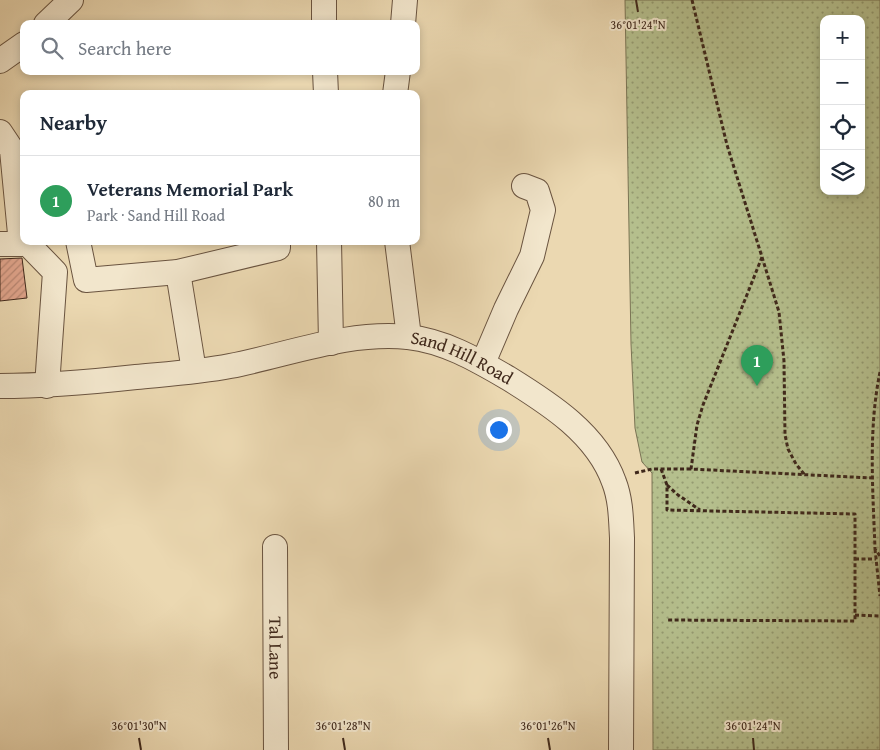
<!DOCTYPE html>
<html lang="en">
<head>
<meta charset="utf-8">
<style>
  body { margin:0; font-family:"Gentium Book Plus",serif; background:#f2f2f3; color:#1f2937 }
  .controls { position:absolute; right:15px; top:15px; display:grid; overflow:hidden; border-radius:10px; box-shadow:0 2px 8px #0003 }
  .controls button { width:45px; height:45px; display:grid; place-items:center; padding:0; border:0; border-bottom:1px solid #e0e1e3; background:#fff; color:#1f2937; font:25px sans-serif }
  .you { position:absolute; left:498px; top:429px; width:18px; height:18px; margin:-12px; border:4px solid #fff; border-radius:50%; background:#1a73e8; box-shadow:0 0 0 8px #1a73e833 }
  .badge { display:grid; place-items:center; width:32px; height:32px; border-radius:50%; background:#b45309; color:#fff; font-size:16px; font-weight:700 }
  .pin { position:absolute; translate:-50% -41px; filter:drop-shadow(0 1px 2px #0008) }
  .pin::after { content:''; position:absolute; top:26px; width:18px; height:15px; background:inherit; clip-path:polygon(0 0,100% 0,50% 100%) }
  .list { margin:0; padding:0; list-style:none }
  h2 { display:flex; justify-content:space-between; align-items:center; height:65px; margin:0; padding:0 20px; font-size:21px }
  h2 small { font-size:16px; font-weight:400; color:#747a83 }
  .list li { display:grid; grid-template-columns:32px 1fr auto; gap:15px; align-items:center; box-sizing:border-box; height:90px; padding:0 20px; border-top:1px solid #e0e1e3 }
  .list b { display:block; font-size:19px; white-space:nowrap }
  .list p { margin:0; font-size:16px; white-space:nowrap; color:#747a83 }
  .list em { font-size:16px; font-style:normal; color:#747a83 }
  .icon { flex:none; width:28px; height:28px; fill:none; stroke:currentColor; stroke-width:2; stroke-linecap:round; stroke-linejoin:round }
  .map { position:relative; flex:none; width:880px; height:750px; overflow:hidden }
  .search { position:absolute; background:#fff; box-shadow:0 2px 8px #0003; left:20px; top:20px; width:400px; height:55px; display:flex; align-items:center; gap:12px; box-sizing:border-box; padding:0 18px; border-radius:10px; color:#747a83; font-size:19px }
  .panel { position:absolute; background:#fff; box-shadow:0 2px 8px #0003; left:20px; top:90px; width:400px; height:155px; border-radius:10px }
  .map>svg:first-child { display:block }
</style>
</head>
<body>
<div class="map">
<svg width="880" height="750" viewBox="0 0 880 750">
  <defs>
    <pattern id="park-dots" width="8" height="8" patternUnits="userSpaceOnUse" patternTransform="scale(1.25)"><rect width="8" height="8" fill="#b5bf8d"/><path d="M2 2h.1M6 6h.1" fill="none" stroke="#959b72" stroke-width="1.8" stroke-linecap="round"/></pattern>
    <pattern id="building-hatch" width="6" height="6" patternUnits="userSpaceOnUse" patternTransform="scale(1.25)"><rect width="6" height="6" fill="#e2a68e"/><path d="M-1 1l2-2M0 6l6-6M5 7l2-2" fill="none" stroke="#b98773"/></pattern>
  </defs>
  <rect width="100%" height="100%" fill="#ebd8b1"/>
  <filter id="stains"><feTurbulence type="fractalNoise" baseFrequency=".004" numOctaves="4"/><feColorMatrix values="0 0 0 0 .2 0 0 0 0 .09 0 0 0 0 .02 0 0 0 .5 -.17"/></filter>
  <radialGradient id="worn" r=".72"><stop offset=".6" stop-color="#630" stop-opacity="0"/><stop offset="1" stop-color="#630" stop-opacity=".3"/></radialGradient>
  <path fill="url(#park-dots)" stroke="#7a7454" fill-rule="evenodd" d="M625 0H880V750H653L652 473 642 462 635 428 631 344ZM824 19H861V191H824Z"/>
  <path fill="url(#building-hatch)" stroke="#3f281b" d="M22 258 27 298 0 301V259Z"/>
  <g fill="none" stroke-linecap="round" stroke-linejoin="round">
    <defs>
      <g id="minor">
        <path d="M324 0V24"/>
        <path d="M46 24 71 0"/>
        <path d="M403 24 405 0"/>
        <path d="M0 61 24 44"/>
        <path d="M325 71 326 94"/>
        <path d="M395 94 398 71"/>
        <path d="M0 132 12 150 21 244H0"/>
        <path d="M25 241 55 272 47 386"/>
        <path d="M78 241 86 280 178 272 278 248V241"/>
        <path d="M329 241 331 343"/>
        <path d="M397 241 409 337"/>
        <path d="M178 272 194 371"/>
        <path d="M483 363 506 309 532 256 543 210 537 191 524 186"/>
        <path id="s1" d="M0 386C46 386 90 382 136 377 167 374 199 372 230 366 288 355 347 331 408 337 445 341 477 360 508 378 550 404 597 434 614 482 621 500 621 520 622 538L621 750"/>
        <path id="s2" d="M275 547 276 750"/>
      </g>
    </defs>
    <use href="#minor" stroke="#6a5440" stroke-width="26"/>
    <path stroke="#3f281b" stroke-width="3" stroke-dasharray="4 2.5" stroke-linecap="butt" d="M692 0 727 145 762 257 703 405 697 425 691 469 872 478
      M762 257 779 312 784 361 785 435 788 449 796 464 804 474
      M880 372C868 430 873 491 875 549L880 556
      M661 469 667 485V510L855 514V621L667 620
      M635 473 652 469H691
      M667 485 678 495 700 510
      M875 549 880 596
      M855 559H876
      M855 615 880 616"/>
    <use href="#minor" stroke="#f2e6cc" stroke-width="24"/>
  </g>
  <path fill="none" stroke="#3f281b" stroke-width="2" d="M636 0 638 12M139 738 141 750M343 738 345 750M548 738 550 750M753 738 754 750"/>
  <g text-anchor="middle" stroke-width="4" stroke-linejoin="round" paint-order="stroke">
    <g font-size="18" fill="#3f281b" stroke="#f2e6cc">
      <text dy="6" stroke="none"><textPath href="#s1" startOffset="470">Sand Hill Road</textPath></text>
      <text dy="6" stroke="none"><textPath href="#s2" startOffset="101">Tal Lane</textPath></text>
    </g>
  </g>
  <g font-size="12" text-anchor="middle" fill="#3f281b" stroke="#f2e6cc" stroke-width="4" stroke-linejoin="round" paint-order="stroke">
    <text x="638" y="29">36°01'24"N</text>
    <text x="139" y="730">36°01'30"N</text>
    <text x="343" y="730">36°01'28"N</text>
    <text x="548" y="730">36°01'26"N</text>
    <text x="753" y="730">36°01'24"N</text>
  </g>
  <rect width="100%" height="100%" filter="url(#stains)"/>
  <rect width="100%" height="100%" fill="url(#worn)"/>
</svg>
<div class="controls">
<button>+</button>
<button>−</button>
<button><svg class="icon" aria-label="locate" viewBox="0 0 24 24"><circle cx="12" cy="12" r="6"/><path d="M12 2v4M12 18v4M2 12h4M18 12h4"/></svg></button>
<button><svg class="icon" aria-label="layers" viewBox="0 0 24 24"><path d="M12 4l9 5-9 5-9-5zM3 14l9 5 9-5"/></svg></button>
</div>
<div class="you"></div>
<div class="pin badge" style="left:757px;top:386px;background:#2e9e5b">1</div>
<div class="search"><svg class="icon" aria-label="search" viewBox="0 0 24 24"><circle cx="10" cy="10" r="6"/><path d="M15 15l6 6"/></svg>Search here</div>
<section class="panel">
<h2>Nearby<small></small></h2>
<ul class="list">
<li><span class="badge" style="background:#2e9e5b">1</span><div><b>Veterans Memorial Park</b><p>Park · Sand Hill Road</p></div><em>80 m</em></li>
</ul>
</section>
</div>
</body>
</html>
